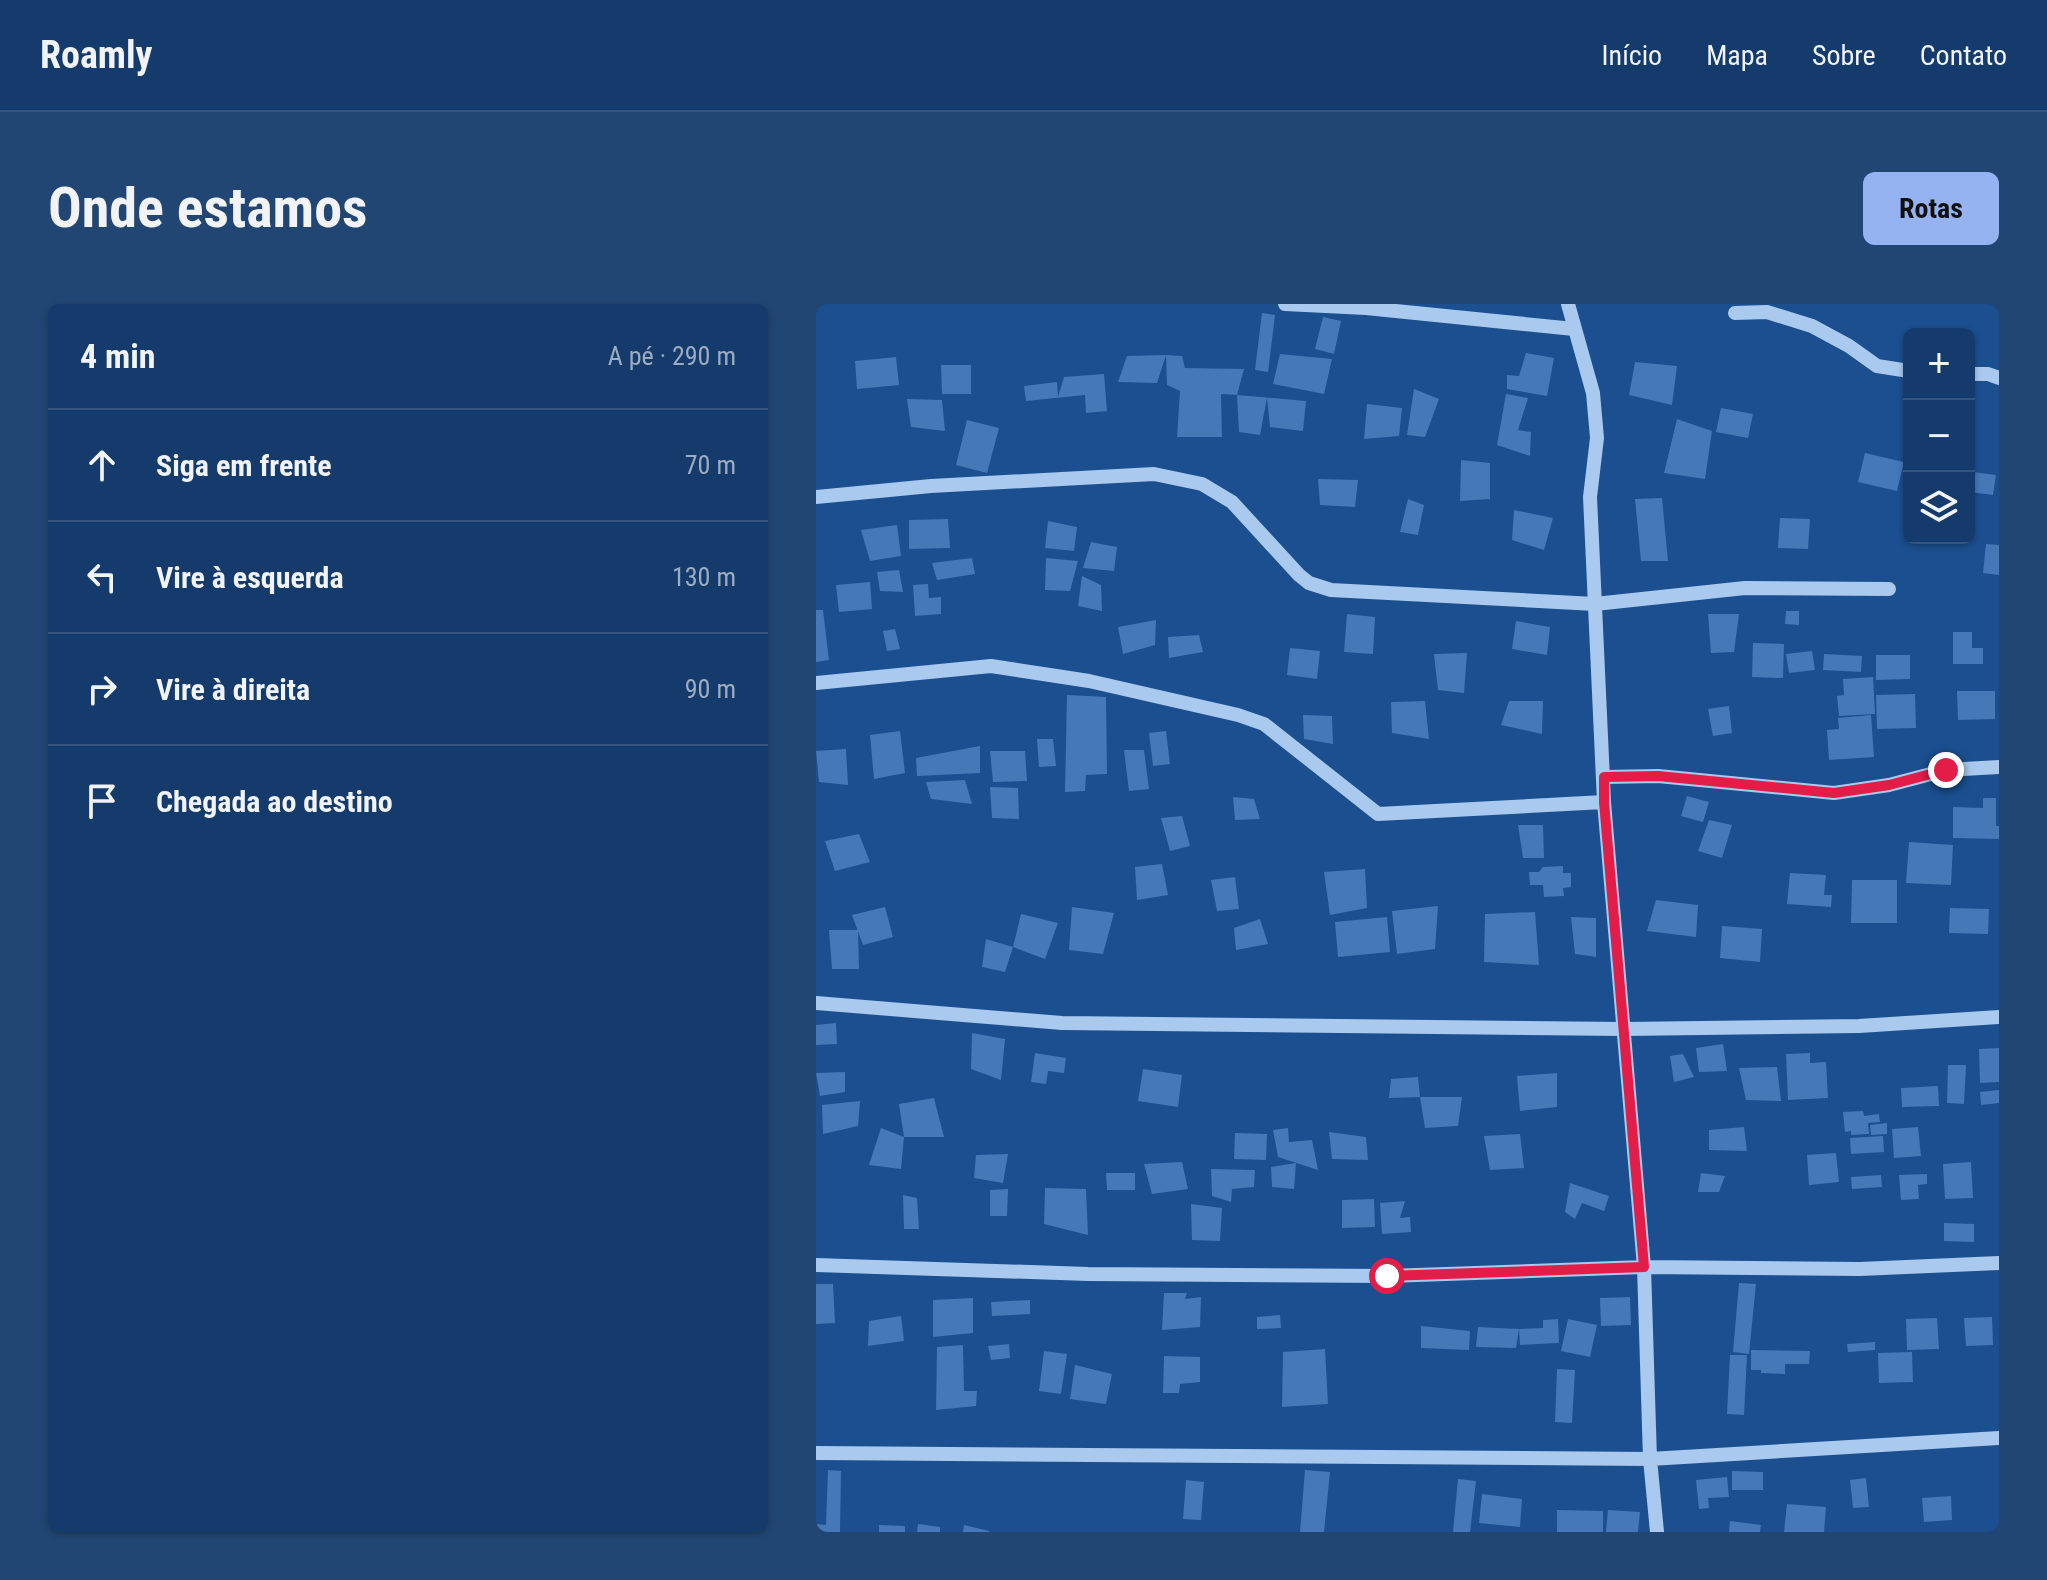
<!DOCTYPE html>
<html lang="pt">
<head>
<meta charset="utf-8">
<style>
  body { margin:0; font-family:"Roboto Condensed",sans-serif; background:#214673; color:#f1f3f6 }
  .controls { position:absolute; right:24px; top:24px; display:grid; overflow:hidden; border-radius:12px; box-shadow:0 2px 6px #0004 }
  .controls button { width:72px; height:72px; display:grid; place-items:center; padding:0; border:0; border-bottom:2px solid #33557e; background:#143b6b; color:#f1f3f6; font:40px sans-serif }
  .stop { position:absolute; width:24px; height:24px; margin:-18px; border:6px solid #e11d48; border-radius:50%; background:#fff }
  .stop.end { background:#e11d48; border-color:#fff; box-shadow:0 2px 8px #0008 }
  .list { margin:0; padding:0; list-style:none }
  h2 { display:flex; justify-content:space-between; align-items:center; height:104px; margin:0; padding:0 32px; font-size:34px }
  h2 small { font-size:26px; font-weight:400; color:#9dadc1 }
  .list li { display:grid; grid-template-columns:52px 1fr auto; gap:24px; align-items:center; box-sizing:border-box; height:112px; padding:0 32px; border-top:2px solid #33557e }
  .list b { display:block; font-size:30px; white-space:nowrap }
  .list em { font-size:26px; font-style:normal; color:#9dadc1 }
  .icon { flex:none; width:44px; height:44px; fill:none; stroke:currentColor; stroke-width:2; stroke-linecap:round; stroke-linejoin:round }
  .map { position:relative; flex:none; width:1183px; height:1228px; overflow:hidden; border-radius:12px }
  header { display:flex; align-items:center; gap:48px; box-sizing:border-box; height:112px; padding:0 40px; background:#143b6b; border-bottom:2px solid #33557e }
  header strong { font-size:38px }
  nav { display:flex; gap:44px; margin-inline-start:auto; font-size:28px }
  .intro { display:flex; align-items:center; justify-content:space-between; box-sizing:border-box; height:192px; padding:0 48px }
  h1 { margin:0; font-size:56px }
  .button { padding:20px 36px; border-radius:12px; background:#95b2f1; color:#111; font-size:28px; font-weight:700 }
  main { display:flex; gap:48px; padding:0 48px }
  aside { flex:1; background:#143b6b; border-radius:12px; box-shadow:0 2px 6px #0004 }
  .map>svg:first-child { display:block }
</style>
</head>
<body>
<header>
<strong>Roamly</strong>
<nav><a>Início</a><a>Mapa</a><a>Sobre</a><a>Contato</a></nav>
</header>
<div class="intro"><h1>Onde estamos</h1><a class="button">Rotas</a></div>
<main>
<aside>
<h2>4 min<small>A pé · 290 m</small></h2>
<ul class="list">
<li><svg class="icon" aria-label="ahead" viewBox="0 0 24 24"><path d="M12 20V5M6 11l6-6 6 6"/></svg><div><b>Siga em frente</b></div><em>70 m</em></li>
<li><svg class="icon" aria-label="left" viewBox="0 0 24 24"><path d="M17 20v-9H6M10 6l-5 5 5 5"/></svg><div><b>Vire à esquerda</b></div><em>130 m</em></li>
<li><svg class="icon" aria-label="right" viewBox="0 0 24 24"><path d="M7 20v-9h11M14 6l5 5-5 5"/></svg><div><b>Vire à direita</b></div><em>90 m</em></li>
<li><svg class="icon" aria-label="arrive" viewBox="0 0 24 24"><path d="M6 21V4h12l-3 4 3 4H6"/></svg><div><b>Chegada ao destino</b></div></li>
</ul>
</aside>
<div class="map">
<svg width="1183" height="1228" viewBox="0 0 1183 1228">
  <rect width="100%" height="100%" fill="#1b4f8f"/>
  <path fill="#4478b7" d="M446 9 459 11 452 68 439 66Z
    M507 13 525 17 518 50 499 45Z
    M710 49 738 54 731 92 691 85V71L703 72Z
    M464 50 516 55 508 90 457 80Z
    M350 51 366 52 369 64 428 65 421 91 405 90 406 133H361L364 87 351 81 350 51 341 79 302 78 311 52Z
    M80 53 83 81 41 85 39 57Z
    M819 58 861 62 856 101 813 91Z
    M125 61H155V90H126Z
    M288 70 291 107 270 109 269 91 210 97 208 82 241 78 242 93 248 73Z
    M598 85 623 95 609 133 591 131Z
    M690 90 712 94 702 126 715 128 714 152 681 141Z
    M421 91 490 97 487 127 454 123 451 94 444 131 423 128Z
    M91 95 126 96 129 127 95 123Z
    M551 100 586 104 583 132 548 135Z
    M905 104 937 110 932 134 900 128Z
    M861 115 896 127 889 175 848 169Z
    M151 116 183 124 171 169 140 161Z
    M1049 149 1088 158 1081 187 1042 178Z
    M645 156 674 159V195L644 197Z
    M1157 168 1180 171 1177 191 1154 188Z
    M502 175 542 176 539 203 504 201Z
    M846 194 852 257H825L819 195Z
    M592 195 608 201 602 231 584 228Z
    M698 206 737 214 728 246 696 236Z
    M964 214 994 215 992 245 962 244Z
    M132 215 134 244 93 245V216Z
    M232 217 261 223 258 247 229 244Z
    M81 221 85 252 54 257 45 226Z
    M275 238 301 243 298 267 267 264Z
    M1170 240 1183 241V271L1167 269Z
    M156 254 159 270 121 276 116 259Z
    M230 254 262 257 254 287 229 286Z
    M83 266 87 288 64 287 61 268Z
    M266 272 285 281 286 307 262 302Z
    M54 278 56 305 23 308 20 281Z
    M112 280 113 294 125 293V310L99 312 97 281Z
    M0 306H7L13 356 0 358Z
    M970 307H983V321L969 320Z
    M531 310 559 313 557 350 528 348Z
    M892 310H923L918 348 895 349Z
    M340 316 339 341 307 350 302 323Z
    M700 317 734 323 731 351 696 345Z
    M79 325 84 345 71 347 67 327Z
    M1137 328H1156V344H1167V360H1137Z
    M383 331 387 348 353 354 352 333Z
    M937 339 968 340 967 374 936 373Z
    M474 344 504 347 501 375 471 371Z
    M996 347 999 366 973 369 970 350Z
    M651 349 648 389 622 386 618 350Z
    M1008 350 1046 352 1045 368 1007 366Z
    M1060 351H1094V375L1060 376Z
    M1057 373 1059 410 1023 412 1021 392 1028 391 1027 375Z
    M1141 387H1179V415L1142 416Z
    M1099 390 1100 424 1061 425 1060 391Z
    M251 391 290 393 291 470 270 471 269 487 249 488Z
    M609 397 613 435 576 429 575 398Z
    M693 397H727L726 430 685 421Z
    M913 402 916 429 897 432 892 405Z
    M487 411 516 412 517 440 488 435Z
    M1055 411 1058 453 1013 456 1011 426 1023 425 1022 414Z
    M84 427 89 469 58 475 54 431Z
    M350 427 354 460 337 462 333 429Z
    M221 435H237L240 462 223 463Z
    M164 442V469L101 472 100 454Z
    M30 445 32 481 3 478 0 447Z
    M308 446H328L333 485 313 487Z
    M174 447H209L211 477 177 478Z
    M149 476 156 500 115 495 110 478Z
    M174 483 202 484 203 515 176 514Z
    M871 492 893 498 887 518 865 512Z
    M417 493 438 495 444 515 419 516Z
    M1167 494H1180V522H1183V535L1137 534V503L1167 504Z
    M366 512 374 542 354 547 345 514Z
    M893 516 916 521 906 554 882 547Z
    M702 521H727L728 554H707Z
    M43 530 54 558 19 567 9 537Z
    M1093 538 1137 541 1135 581 1090 579Z
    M346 560 352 591 321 596 319 563Z
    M747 562V569H755V583L747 584 748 592 728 593 727 581H714L713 568H723L727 563Z
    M549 565 551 604 514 611 508 568Z
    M974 569 1010 571 1008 591H1016L1015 603 971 600Z
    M419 573 423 605 401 607 395 576Z
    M1036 576H1081V619H1035Z
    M840 596 882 601 880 633 831 627Z
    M622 602 619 645 581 650 576 607Z
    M69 603 77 633 47 641 36 611Z
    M256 603 298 609 287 650 253 646Z
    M1134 604 1173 605 1172 630 1133 629Z
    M719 608 723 661 668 658 669 610Z
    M205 610 242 619 229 655 197 643 189 668 166 663 170 635 197 643Z
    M571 613 574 648 522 653 519 618Z
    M755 613 780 614V653L759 650Z
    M444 615 452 640 420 646 418 624Z
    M906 622 946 625 944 658 904 654Z
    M13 626H42L43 665H16Z
    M20 719 21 740 0 741V721Z
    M156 729 189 735 185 776 155 765Z
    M907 740 911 767 883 768 880 744Z
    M1183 744V778L1164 779 1163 745Z
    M219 749 250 754 248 769 232 767 230 780 215 778Z
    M994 749V759L1010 758 1012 794 972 796 970 750Z
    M867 750 878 773 858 778 854 752Z
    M1132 761H1150L1148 800 1131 799Z
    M961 763 965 797 930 796 923 764Z
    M327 765 366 771 362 803 322 797Z
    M29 768V788L4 792 0 769Z
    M741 769V803L704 807 701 772Z
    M602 773 604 793 573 794 575 775Z
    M1122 782 1123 802 1086 803 1085 784Z
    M1183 786V799L1165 801 1164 788Z
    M604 793H646L642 822 609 824Z
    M118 794 128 833H88L83 800Z
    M44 797 42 822 7 830 6 801Z
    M1047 807 1048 812 1063 810 1064 818 1052 819 1053 830 1035 831V827L1029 828 1027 808Z
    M1071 819V830L1055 831 1054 821Z
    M928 823 931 847 893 846V826Z
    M1102 823 1105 852 1078 854 1076 825Z
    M65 824 88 833 85 865 53 861Z
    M472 824 473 838 496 836 502 866 462 853 457 826Z
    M513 828 550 833 552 856 516 855Z
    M419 829 451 830 450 856 418 855Z
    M704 830 708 864 674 866 668 832Z
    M1067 832 1068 848 1035 850 1034 834Z
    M1020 849 1023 878 993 881 991 851Z
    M192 850 187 879 158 874 160 851Z
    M366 858 372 885 336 890 328 860Z
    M1155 858 1157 894 1129 895 1127 860Z
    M480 859 478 885 456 883 455 863Z
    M395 865 439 866 438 883 416 885 415 898 396 892Z
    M290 869H319V886H291Z
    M885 869 909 872 903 888H882Z
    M1111 870V880L1102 881 1103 895 1085 896 1083 871Z
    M1065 871 1066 883 1036 885 1035 873Z
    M754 879 793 892 788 907 766 899 759 915 749 908Z
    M229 884 270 885 272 931 228 920Z
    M192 885 191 912H174V886Z
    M87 891 101 894 103 925H88Z
    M558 895 559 923 526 924V896Z
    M589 897 584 914 594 913 595 928 566 930 564 899Z
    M375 900 406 904 404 937 376 936Z
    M1128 919 1158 920V938L1128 937Z
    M923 979 940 980 933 1050 917 1048Z
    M0 980H17L19 1019 0 1020Z
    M348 989H371L369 995 385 993 384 1023 346 1026Z
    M814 993 815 1021 785 1022 784 994Z
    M157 994V1029L117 1033V996Z
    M214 996V1010L176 1012 175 998Z
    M464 1011 465 1024 441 1025V1013Z
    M85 1012 88 1037 52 1042 53 1017Z
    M1176 1013 1177 1041 1150 1042 1148 1014Z
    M1121 1014 1123 1045 1091 1046 1090 1015Z
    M742 1015 743 1039 704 1041 703 1025 727 1024V1016Z
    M752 1015 781 1021 774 1053 745 1047Z
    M605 1022 654 1027 653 1046 605 1044Z
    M662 1023 703 1025 700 1044 660 1043Z
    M1059 1038V1046L1032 1048 1031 1040Z
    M193 1040 194 1054 175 1056 172 1042Z
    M147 1041 148 1087H161L160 1102 120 1106 121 1043Z
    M509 1045 512 1100 466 1103 467 1048Z
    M935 1046 994 1047 993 1060H969V1070L945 1069V1066H935Z
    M228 1047 251 1050 245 1090 223 1087Z
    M1096 1048 1097 1078 1063 1079 1062 1049Z
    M914 1051H931L928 1111 911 1110Z
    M348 1052 384 1053V1078L364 1080 363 1089H347Z
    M259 1061 296 1070 290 1100 254 1095Z
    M741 1065 759 1066 756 1119 739 1118Z
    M12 1166 25 1167 24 1228H0V1220L10 1221Z
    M489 1166 514 1168 508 1228H484Z
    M916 1167 947 1168V1186H916Z
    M911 1173 913 1193 892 1194 893 1204 883 1205 880 1176Z
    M1050 1174 1053 1203 1037 1204 1034 1176Z
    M642 1175 660 1177 654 1228H637Z
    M370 1176 388 1178 385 1216 367 1215Z
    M666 1190 706 1195 704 1223 663 1219Z
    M1135 1192 1136 1216 1108 1218 1106 1194Z
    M971 1200 1010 1203 1008 1228H968Z
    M741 1206 787 1207V1228H741Z
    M792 1206 824 1208 822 1228H790Z
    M914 1217 945 1221 944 1228H913Z
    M102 1220 124 1223V1228H101Z
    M63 1221 89 1222V1228H63Z
    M148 1221 173 1227V1228H147Z"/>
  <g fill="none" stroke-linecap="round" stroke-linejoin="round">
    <path stroke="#a9c9ee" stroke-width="14" d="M469 0 550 4 758 25
      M752 0 777 89 781 134 774 193 788 498 828 963 834 1155 841 1228
      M919 9 951 8 996 22 1033 42 1061 62 1093 67
      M1153 70H1172L1183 74
      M0 193 115 182 338 170 386 180 416 198 483 271 493 279 515 286 779 300 929 284 1073 285
      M0 379 175 362 273 377 422 411 448 420 562 510 788 498
      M788 473 842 472 1018 489 1073 481 1130 466 1183 463
      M0 699 246 719 808 725 1043 722 1183 713
      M0 961 272 970 571 972 828 963 1044 965 1183 959
      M0 1149 834 1155 1183 1134"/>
  </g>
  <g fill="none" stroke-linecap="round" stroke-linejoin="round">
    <path stroke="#e11d48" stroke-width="10" d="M571 972 828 963 788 498V473L842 472 1018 489 1073 481 1130 466"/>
  </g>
</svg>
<div class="controls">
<button>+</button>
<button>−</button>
<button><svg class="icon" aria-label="layers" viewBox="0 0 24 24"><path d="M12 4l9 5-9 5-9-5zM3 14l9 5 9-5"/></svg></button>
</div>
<div class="stop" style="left:571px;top:972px"></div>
<div class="stop end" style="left:1130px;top:466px"></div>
</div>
</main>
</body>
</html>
